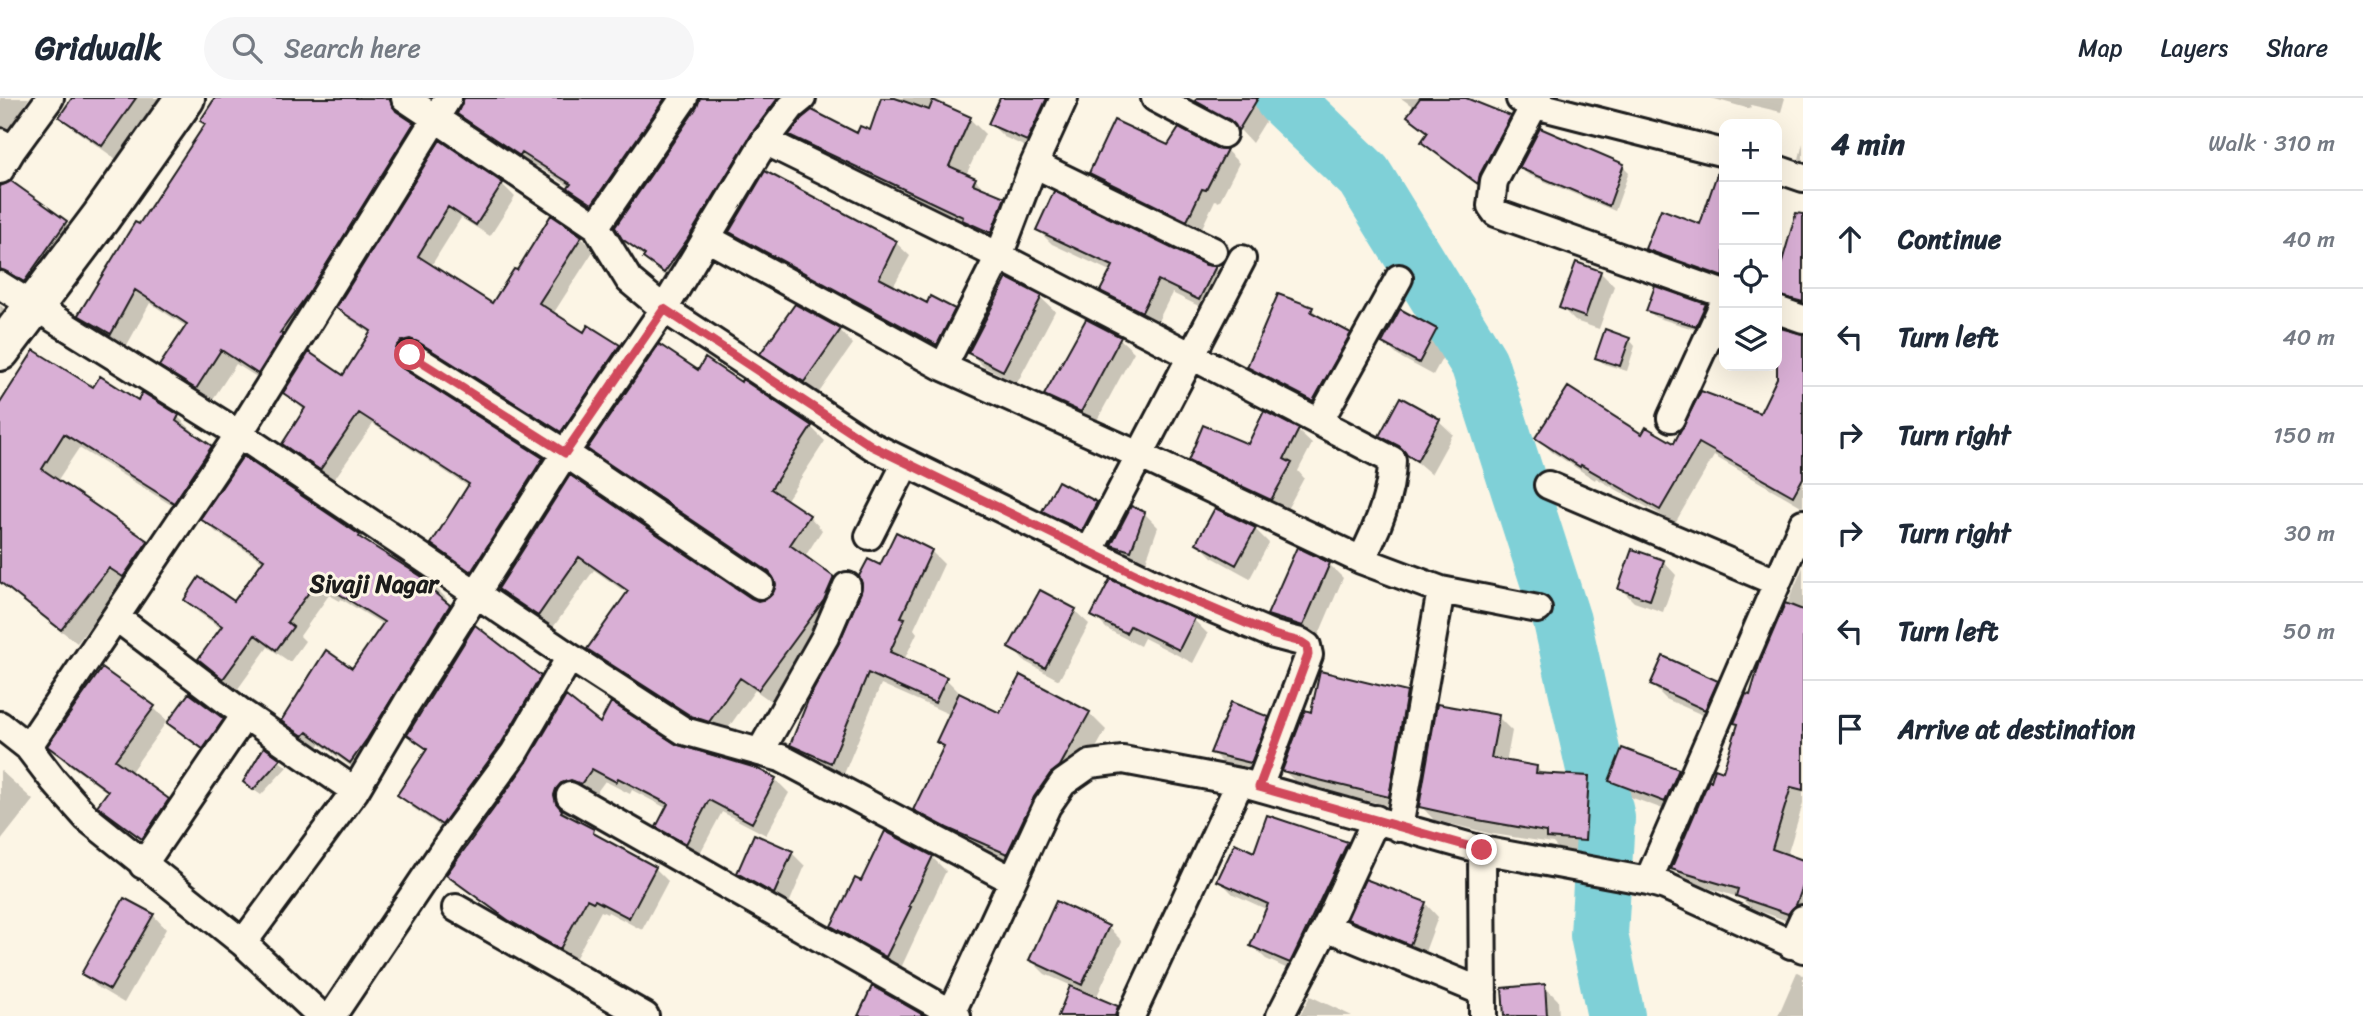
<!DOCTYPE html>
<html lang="en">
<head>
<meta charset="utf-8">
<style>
  body { margin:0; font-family:Sriracha,sans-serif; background:#f6f6f7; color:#1f2937 }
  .controls { position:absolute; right:21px; top:21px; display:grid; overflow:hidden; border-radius:14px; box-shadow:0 7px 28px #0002 }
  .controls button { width:63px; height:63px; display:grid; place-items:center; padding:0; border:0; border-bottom:2px solid #e0e1e3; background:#fff; color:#1f2937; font:35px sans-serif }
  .stop { position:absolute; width:21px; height:21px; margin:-16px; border:5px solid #d1495b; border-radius:50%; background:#fff }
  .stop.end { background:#d1495b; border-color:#fff; box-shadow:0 2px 7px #0008 }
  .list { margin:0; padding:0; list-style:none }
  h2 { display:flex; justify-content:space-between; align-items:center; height:91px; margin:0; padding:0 28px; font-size:30px }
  h2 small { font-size:23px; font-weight:400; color:#747a83 }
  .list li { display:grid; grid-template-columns:46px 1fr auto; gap:21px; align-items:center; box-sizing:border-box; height:98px; padding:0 28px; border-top:2px solid #e0e1e3 }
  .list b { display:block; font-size:26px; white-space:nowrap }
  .list em { font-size:23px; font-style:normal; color:#747a83 }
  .icon { flex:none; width:38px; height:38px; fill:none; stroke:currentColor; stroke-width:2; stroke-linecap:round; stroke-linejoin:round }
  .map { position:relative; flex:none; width:1803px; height:918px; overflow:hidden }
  header { display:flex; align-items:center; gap:42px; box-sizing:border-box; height:98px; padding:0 35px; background:#fff; border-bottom:2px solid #e0e1e3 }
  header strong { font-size:33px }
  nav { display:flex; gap:38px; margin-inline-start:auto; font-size:24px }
  .search { width:490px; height:63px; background:#f6f6f7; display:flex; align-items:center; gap:18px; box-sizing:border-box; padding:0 24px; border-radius:38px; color:#747a83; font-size:26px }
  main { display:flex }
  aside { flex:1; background:#fff }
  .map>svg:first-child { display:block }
</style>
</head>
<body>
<header>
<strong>Gridwalk</strong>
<div class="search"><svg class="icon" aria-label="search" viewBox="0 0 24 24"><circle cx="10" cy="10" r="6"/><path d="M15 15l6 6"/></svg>Search here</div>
<nav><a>Map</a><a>Layers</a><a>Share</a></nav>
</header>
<main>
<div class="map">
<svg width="1803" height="918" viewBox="0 0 1803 918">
  <rect width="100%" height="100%" fill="#fcf5e5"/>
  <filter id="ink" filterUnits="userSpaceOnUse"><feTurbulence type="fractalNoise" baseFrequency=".0143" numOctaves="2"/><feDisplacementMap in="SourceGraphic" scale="14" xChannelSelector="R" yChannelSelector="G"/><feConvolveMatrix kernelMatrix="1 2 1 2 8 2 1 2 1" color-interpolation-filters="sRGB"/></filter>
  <g filter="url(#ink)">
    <path fill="#0003" d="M0 0H29L22 11 25 15 0 51Z
      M74 0H161L116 61 75 32 61 18Z
      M217 0H413L406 6 404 21 427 41 273 289 236 266 211 304 176 282 162 268 187 229 150 205 126 249 94 231 80 217 206 27 202 23Z
      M466 0H692L607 119 584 104 570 89 537 68 535 71 473 30 459 15Z
      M701 0H791L680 188 660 174 623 139 699 10Z
      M883 0H941L934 4 970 21 985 36 966 77 975 81 986 93 1004 100 1019 115 1006 148 979 137 972 130 806 52 791 37H858L871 35Z
      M1002 0H1068L1041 56 1004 39 990 25Z
      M1199 0H1252L1270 16 1252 45 1240 32 1211 17 1197 3Z
      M1401 0H1462L1510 20 1518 28 1486 92 1423 44 1430 35 1415 10Z
      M1711 0H1785L1781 14 1751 7 1750 11Z
      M441 45 502 86 515 99 490 138 461 120 431 168 493 207 517 175 581 139 594 152 553 216 584 236 619 249 632 261 574 345 433 256 424 253 409 261 406 271 408 276 542 361 555 374 485 485 446 459 433 446 469 389 373 326 333 383 297 359 285 346 305 313 285 295 343 280 372 236 351 222 338 210Z
      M1803 45V65L1799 61Z
      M1169 49 1226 52 1239 65 1219 104 1215 102 1200 134 1104 88 1091 75Z
      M1623 68 1629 74 1615 113 1527 76 1521 69Z
      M1721 72H1724V187L1661 165 1647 151 1701 129Z
      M766 76 896 145 910 158 893 189 927 207 954 212 967 225 950 258 744 147 731 134Z
      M0 89 66 125 80 139 40 197H0Z
      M1038 132 1215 170 1229 183 1213 215 1172 195 1156 227 1116 206 1102 192 1112 174 1052 146Z
      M1803 149V213L1777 209V154L1786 157Z
      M1600 174 1614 188 1599 231 1575 223 1561 209Z
      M1008 182 1041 200 1055 213 1017 285 983 268 970 255Z
      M0 207 19 225 0 253Z
      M1705 208 1712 214 1703 234 1655 219 1648 212Z
      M1312 211 1324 223 1350 236 1363 250 1327 315 1263 282 1249 268Z
      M1401 213 1436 232 1450 246 1433 277 1398 258 1384 245Z
      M840 232 853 246 818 296 776 269 763 255Z
      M1781 232 1803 238V409L1714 358 1675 425 1596 380 1595 382 1552 354 1537 340 1643 339 1675 347 1761 317 1783 271 1777 265V247Z
      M1120 241 1134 254 1095 326 1063 312 1049 298Z
      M1629 241 1635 248 1627 273 1604 266 1597 259Z
      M699 274 811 329 825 343 786 403 809 418 822 432 804 460 833 481 847 495 837 516 772 604 755 592 724 636 706 632 603 565 589 551 628 496 594 472 552 531 513 505 500 491 570 380 750 502 758 504 767 503 775 496 776 482 603 364 589 351Z
      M93 292 138 304 178 319 193 333 191 335 211 349 226 364 189 418 79 350 57 383 146 445 161 459 124 484 77 545 0 485V333Z
      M1439 323 1453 336 1431 376 1411 359 1395 351 1381 337Z
      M1298 333 1312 346 1298 373 1304 380 1285 415 1204 376 1190 363Z
      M1096 405 1110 419 1096 445 1058 426 1044 413Z
      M1144 415 1158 429 1145 466 1126 460 1113 446Z
      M203 421 359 438 367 445 434 488 447 501 444 504 462 521 363 677 320 646 317 650 296 635 283 623 352 573 384 527 341 501 340 503 329 497 300 538 305 543 290 564 268 549 237 592 200 561 222 531 199 515 186 502 234 505 264 464 216 434Z
      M1255 431 1269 445 1250 480 1212 459 1198 445Z
      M897 437 931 453 944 466 914 531 917 535 904 562 946 581 958 593 957 596 1001 617 1089 615 1106 632 1077 684 1067 693 1025 772 932 729 915 712 944 650 938 643 951 617 881 586 844 676 804 659 792 646Z
      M1663 463 1676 477 1663 514 1634 504 1620 490Z
      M1329 466 1343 480 1317 541 1283 530 1270 517Z
      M1803 469V705L1787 758 1803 764 1802 828 1751 810 1741 800 1686 783 1673 770 1725 675 1739 627 1736 624 1751 600 1762 564Z
      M1111 484 1194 522 1208 536 1193 565 1144 540 1140 548 1107 531 1093 517Z
      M1040 494 1075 513 1089 526 1059 582 1024 563 1011 549Z
      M539 579 553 593 456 739 413 710 399 697 428 654 409 636Z
      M1717 584 1730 598 1719 624 1666 601 1652 587Z
      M1406 595 1420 609 1402 711 1298 686 1284 673 1312 616Z
      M153 609 167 623 130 675 168 702 181 716 156 753 113 721 100 708 108 695 63 662 50 648Z
      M1498 619 1512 633 1506 665 1536 669 1544 677 1588 680 1602 693 1598 756 1561 754 1553 745 1493 736 1434 722 1421 708Z
      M1268 621 1281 635 1265 678 1226 668 1212 654Z
      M222 622 236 635 217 663 183 638 169 625Z
      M601 628 756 671 775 681 789 695 766 737 722 714 699 757 672 742 658 729 668 711 632 692 630 696 605 683 594 698 569 703 567 712 569 720 593 733 602 742 655 770 668 783 642 832 608 814 607 816 601 813 574 863 524 834 461 789 448 776Z
      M265 652 287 669 261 697 251 690Z
      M1623 652 1678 672 1692 686 1679 717 1625 697 1611 683Z
      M0 672 33 702 0 744Z
      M1347 745 1361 759 1303 878 1266 861 1252 848 1268 812 1233 796 1219 782 1255 757Z
      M792 755 805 768 788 808 753 788 740 775Z
      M932 759 946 773 900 872 847 842 833 828 862 786Z
      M1425 805 1438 819 1423 859 1363 834 1349 820Z
      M153 817 166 831 124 905 97 889 83 875Z
      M1108 829 1122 843 1096 900 1113 907 1124 918H1060L1072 888 1045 876 1031 862Z
      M1797 874 1803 877V918H1778Z
      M1544 888 1558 902 1559 918H1506Z
      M1310 898 1352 918H1300Z"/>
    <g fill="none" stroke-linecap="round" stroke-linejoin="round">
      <path stroke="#7fd0d7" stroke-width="58" d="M1283 0 1364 78 1479 265 1562 523 1606 720 1599 837 1616 918"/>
    </g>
    <path fill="#d9afd5" stroke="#1c1c1c" stroke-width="2" d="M72 0H136L102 48 59 19Z
      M215 0H389L396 13 414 25 310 193 280 235 283 236 258 276 221 252 196 291 159 268 187 226 135 192 111 236 78 217 135 124 139 126 205 26 200 23Z
      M464 0H665L592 106 568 90 571 86 522 55 520 58 457 16Z
      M700 0H778L752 35 687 142 664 175 643 160 645 157 622 141 615 129 697 9Z
      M881 0H895L929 12 933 2 971 19 949 68 976 80 973 86 1005 99 991 135 962 122 963 119 789 37 802 20 812 12 857 35 860 28 870 32Z
      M1000 0H1047L1027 43 988 26Z
      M1197 0H1258L1238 33 1230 22 1195 3Z
      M1420 0H1466L1511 18 1480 76 1478 86 1421 44 1428 34 1407 18Z
      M1114 22 1168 47 1179 30 1216 50 1227 51 1206 92 1202 91 1187 123 1089 75Z
      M1540 30 1624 66 1609 108 1519 70Z
      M440 42 503 85 476 127 448 109 418 158 492 205 514 171 517 172 551 117 582 138 539 205 584 234 588 227 620 247 561 334 418 244 410 241 402 243 397 248 394 257 396 265 402 270 543 360 471 474 431 446 469 386 359 315 320 372 282 346 305 310 283 295 309 254 343 277 371 233 336 210Z
      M1719 70H1724V179L1645 151 1661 111 1700 126Z
      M765 73 897 143 879 180 927 205 930 198 955 211 937 247 729 134Z
      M11 83 67 123 24 184 0 171V88Z
      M1054 93 1206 167 1216 168 1199 202 1158 182 1142 214 1100 193 1113 168 1036 132Z
      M1796 115 1803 116V204L1777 197V181Z
      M1576 164 1601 173 1585 219 1559 210Z
      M1007 180 1042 198 1003 273 968 255Z
      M1655 188 1706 206 1696 228 1646 213Z
      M1278 196 1313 209 1311 214 1351 235 1313 303 1247 269Z
      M795 206 841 231 804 284 760 256Z
      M1400 211 1437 231 1419 265 1382 245Z
      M1086 221 1121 239 1081 314 1044 297Z
      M1780 230 1803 236V380L1793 398 1699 345 1660 412 1581 367 1580 369 1535 340 1568 289 1642 336 1646 329 1674 345 1701 293 1760 315 1777 280V241Z
      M1605 231 1630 240 1620 268 1595 260Z
      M659 246 698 272 705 260 741 284 742 281 812 328 771 391 810 417 790 447 834 479 824 502 758 592 740 580 709 624 691 618 587 551 628 493 579 459 538 518 498 491 570 377 751 500 758 503 766 501 773 495 776 487 774 481 769 474 587 351Z
      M34 252 93 289 100 278 138 302 142 294 179 317 176 323 212 348 174 405 64 336 42 371 148 443 123 479 109 470 61 532 0 484V305Z
      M1400 299 1440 321 1417 363 1407 357 1399 348 1379 338Z
      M1264 313 1299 331 1284 361 1292 365 1271 402 1188 363 1203 327 1248 346Z
      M243 358 360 437 359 439 435 487 431 492 450 507 367 641 350 665 307 634 303 638 281 623 326 552 352 570 384 524 328 489 326 492 316 485 287 524 293 529 276 552 255 537 223 581 198 561 222 528 184 502 199 479 234 503 264 461 200 421Z
      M1058 383 1097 404 1082 433 1042 413Z
      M1131 408 1145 414 1131 453 1111 447Z
      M1215 410 1256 430 1236 467 1196 445Z
      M896 434 932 452 901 519 905 520 890 554 947 579 935 605 868 575 831 665 790 647 809 600 839 545 861 494 862 486 859 478 868 461 880 467Z
      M1297 449 1330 465 1303 528 1267 517Z
      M1632 451 1664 462 1650 502 1618 491Z
      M1110 481 1195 520 1179 552 1130 528 1126 535 1091 518Z
      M1040 492 1076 511 1045 570 1008 550Z
      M1785 505 1803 512V692L1791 689 1772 751 1803 762V788L1796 807 1788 816 1736 798 1738 791 1671 771 1709 682 1711 683 1715 670 1723 673 1738 626 1734 625 1746 596 1750 597 1760 564Z
      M475 527 541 578 501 646 442 727 397 697 427 651 407 637Z
      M1663 558 1718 583 1705 612 1650 587Z
      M102 570 155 608 115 662 169 701 142 741 97 708 108 693 47 648Z
      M1320 573 1407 594 1389 699 1282 673 1305 612 1311 614Z
      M1020 577 1090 614 1060 668 1050 676 1034 699 1007 756 947 730 913 712 944 648 936 644 959 595 1000 615Z
      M189 595 224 621 203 651 167 625Z
      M566 598 600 625 611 604 676 646 756 670 776 680 752 725 709 702 686 746 656 729 668 706 618 680 616 684 592 671 581 686 571 682 561 685 556 691 554 697 556 705 562 712 561 714 594 731 593 735 656 769 629 820 595 802 593 804 587 801 560 851 508 822 446 777 527 664Z
      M1231 604 1269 619 1251 665 1210 655Z
      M1437 606 1499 617 1491 660 1537 668 1536 675 1589 678 1585 743 1546 740V734L1478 722 1419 709Z
      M264 649 281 661 253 692 243 684Z
      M1622 650 1679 671 1665 704 1609 683Z
      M1267 717 1348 744 1290 865 1250 848 1268 806 1217 783 1235 745 1254 754Z
      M885 733 933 758 909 808 911 809 886 859 831 828 855 780 861 783Z
      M754 736 793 753 774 796 737 775Z
      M1365 781 1426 804 1410 847 1347 821Z
      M124 800 154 816 110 892 81 876Z
      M1056 803 1109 828 1082 887 1029 862Z
      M1545 886 1547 918H1504L1502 890Z
      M872 888 925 918H858Z
      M1070 888 1118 908 1115 918H1058Z"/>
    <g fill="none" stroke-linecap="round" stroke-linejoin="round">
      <defs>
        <path id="street" d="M405 0 596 128 629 182 664 211 872 348 1164 490 1274 537 1301 544 1307 548 1309 557 1259 689
          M1155 0 1223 36
          M1538 0 1494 83 1491 108 1496 115 1724 196
          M1520 1 1535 7 1724 55
          M765 43 999 158 1319 324
          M0 44 12 52 0 72
          M12 52 50 0
          M1034 66 1213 153
          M1777 71 1803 80
          M596 128 684 0
          M707 140 943 269 1141 358 1361 462 1441 492 1399 730
          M0 187 239 336 570 559 684 633 781 660 1012 782
          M1777 212 1803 221
          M410 257 565 355 760 487
          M943 269 999 158 1034 66 1064 0
          M1671 320 1724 205
          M1548 387 1776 484
          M869 438 906 365
          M1090 452 1242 161
          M1361 462C1377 432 1392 397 1392 362L1319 324 1399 180
          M1441 492 1538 511
          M117 520 245 617 355 693
          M0 627 28 649 54 683 87 720 243 845 321 918
          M28 649 239 336 448 0
          M760 654 825 539 847 488
          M570 698 957 918
          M1482 752 1483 918
          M143 767 245 617
          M1648 783 1803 425
          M456 810 645 918
          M1326 829 1483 894
          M243 845 355 693 407 605 565 355 664 211 765 43 791 9 802 0
          M1791 847 1803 821
          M332 918 453 738 514 655 570 559
          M950 918 1047 708 1063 685 1090 666 1123 662 1240 684 1482 752 1648 783 1665 788 1803 851
          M1131 918 1240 684
          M1280 918 1326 829 1376 721"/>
        <path id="secondary" d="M0 253 101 119 185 0"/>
      </defs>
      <use href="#street" stroke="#1c1c1c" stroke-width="32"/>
      <use href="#secondary" stroke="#1c1c1c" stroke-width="44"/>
      <use href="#street" stroke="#fcf5e5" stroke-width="26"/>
      <use href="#secondary" stroke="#fcf5e5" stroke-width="38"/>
    </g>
  </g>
  <g fill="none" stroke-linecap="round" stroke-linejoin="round" filter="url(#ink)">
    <path stroke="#d1495b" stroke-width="9" d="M410 257 565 355 664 211 872 348 1164 490 1274 537 1301 544 1307 548 1308 557 1259 689 1482 752"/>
  </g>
  <g text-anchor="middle" stroke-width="6" stroke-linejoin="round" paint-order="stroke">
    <g font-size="24" font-weight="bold" fill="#1c1c1c" stroke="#fcf5e5">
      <text x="374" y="494">Sivaji Nagar</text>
    </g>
  </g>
</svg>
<div class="controls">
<button>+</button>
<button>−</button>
<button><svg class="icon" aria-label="locate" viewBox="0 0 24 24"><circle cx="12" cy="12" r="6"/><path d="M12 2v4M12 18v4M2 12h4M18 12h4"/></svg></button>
<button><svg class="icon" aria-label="layers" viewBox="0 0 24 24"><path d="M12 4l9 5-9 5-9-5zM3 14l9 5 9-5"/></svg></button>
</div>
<div class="stop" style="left:410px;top:257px"></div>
<div class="stop end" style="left:1482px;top:752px"></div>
</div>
<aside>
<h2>4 min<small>Walk · 310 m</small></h2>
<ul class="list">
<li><svg class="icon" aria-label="ahead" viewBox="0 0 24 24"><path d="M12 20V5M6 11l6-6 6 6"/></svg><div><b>Continue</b></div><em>40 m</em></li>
<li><svg class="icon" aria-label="left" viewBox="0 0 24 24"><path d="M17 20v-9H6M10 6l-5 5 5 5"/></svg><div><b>Turn left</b></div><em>40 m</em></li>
<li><svg class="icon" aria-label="right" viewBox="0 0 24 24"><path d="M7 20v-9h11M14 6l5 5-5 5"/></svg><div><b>Turn right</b></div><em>150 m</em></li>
<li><svg class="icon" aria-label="right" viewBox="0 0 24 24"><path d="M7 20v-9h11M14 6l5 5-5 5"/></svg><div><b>Turn right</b></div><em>30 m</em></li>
<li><svg class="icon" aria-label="left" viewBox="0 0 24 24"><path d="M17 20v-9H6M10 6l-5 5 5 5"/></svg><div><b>Turn left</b></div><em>50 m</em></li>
<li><svg class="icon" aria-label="arrive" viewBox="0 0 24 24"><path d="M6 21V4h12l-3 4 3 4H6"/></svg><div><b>Arrive at destination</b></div></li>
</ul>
</aside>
</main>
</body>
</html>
